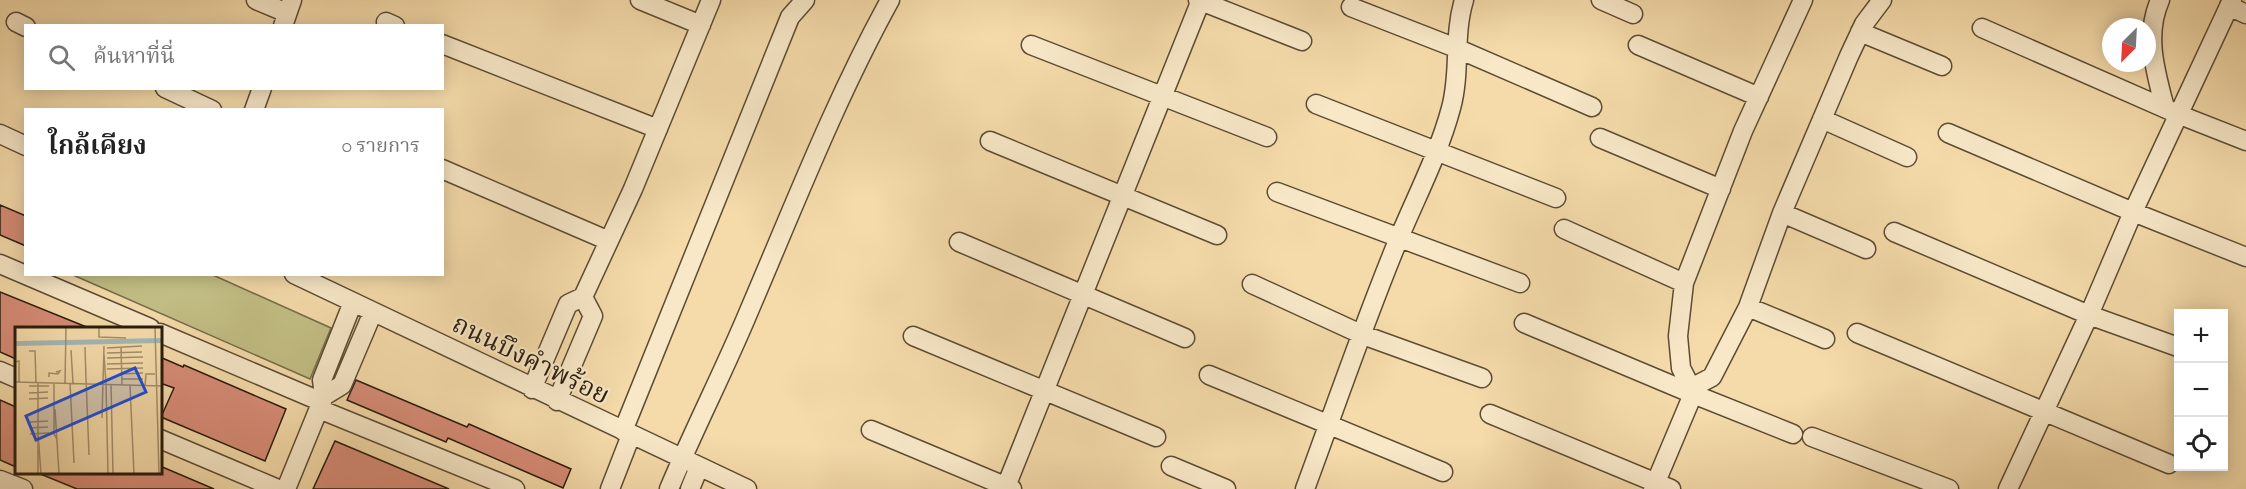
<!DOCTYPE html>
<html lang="th">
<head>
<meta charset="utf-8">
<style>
  body { margin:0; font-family:"Sorts Mill Goudy","Noto Serif Thai",serif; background:#f6f6f6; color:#222 }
  .controls { position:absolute; right:18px; bottom:18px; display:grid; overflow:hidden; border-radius:0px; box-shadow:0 3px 15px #0003 }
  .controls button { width:54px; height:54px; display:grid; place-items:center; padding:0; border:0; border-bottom:2px solid #e0e0e0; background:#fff; color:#222; font:30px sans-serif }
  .compass { position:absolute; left:2102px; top:18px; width:54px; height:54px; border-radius:50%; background:#fff; box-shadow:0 3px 15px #0003; rotate:204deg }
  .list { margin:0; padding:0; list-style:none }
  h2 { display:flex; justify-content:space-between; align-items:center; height:78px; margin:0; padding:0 24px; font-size:26px }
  h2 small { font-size:20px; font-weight:400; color:#767676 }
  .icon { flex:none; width:33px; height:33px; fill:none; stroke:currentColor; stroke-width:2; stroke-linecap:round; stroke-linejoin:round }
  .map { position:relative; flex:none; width:2246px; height:489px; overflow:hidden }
  .search { position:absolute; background:#fff; box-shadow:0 3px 15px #0003; left:24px; top:24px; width:420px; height:66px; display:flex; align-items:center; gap:15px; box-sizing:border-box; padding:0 21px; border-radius:0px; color:#767676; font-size:22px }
  .panel { position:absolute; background:#fff; box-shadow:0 3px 15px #0003; left:24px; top:108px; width:420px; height:168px; border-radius:0px }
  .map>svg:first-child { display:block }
</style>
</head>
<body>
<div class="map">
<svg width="2246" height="489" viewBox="0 0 2246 489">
  <rect width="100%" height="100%" fill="#f5dbaa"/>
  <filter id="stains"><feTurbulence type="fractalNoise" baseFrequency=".00333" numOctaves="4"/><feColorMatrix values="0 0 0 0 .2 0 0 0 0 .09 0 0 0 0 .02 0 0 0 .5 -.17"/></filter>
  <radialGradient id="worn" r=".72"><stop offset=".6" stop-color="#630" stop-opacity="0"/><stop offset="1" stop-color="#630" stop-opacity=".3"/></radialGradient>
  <path fill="#c2be84" stroke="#766d48" stroke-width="1.5" d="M73 275H213L331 328 310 379Z"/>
  <path fill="#d78c77" stroke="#291c0c" stroke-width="1.5" d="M0 205 26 216V246L0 235Z
    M0 292 89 328H16V359L0 352Z
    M160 357 183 367 184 365 286 409 265 461 161 417 174 388 160 383Z
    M356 380 467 427 469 424 571 469 563 488 448 438 446 442 347 400Z
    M0 400 16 407V467L0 460Z
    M335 441 449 489H313Z
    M160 466 214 489H77L38 473 160 472Z"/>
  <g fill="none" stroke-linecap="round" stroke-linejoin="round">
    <defs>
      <path id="street" d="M256 0 287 13
        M640 0 701 25
        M1198 0 1302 41
        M1601 0 1633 14
        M2160 0C2144 36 2156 73 2165 108
        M2229 6 2246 14
        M1351 7 1456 48 1592 107
        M16 22 26 27
        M386 22 395 26
        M283 26 292 0
        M1982 28 2180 115 2246 141
        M1860 32 1942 66
        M442 44 658 129
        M1031 45 1267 137
        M1638 45 1759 97
        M165 88 212 110
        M1316 104 1556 198
        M254 110 262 88
        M1822 119 1907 157
        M1948 133 2133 212 2246 257
        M0 134 26 146
        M1600 138 1721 189
        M990 141 1217 235
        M442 169 609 241
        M1277 192 1520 283
        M1782 213 1866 249
        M1564 229 1684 283
        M1894 232 2089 315 2178 347
        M959 242 1185 338
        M0 264 150 328
        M294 274 747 489
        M1252 284 1363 335 1482 378
        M1748 307 1825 339
        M1524 323 1693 394 1793 434
        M160 333 322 402
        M1857 333 2169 464
        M913 336 1156 437
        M0 371 16 378
        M1209 375 1443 472
        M1691 388 1681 368 1678 336 1684 283 1743 131 1803 0
        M532 389 568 304 583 297 633 189 711 0
        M324 396 342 385 373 312
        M557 401 593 316 583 297
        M319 409 515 489
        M1490 414 1671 489
        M871 430 1012 489
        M623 431 790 17 805 0
        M1812 437 1949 489
        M160 439 278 489
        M1171 466 1226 489
        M0 480 23 489
        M286 489 324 396 322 380 353 302
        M610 489 631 435
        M669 489C694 429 724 371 749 311 794 206 835 100 890 0
        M690 489 699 467
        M1005 489 1201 0
        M1305 489C1336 405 1365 320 1399 238 1417 195 1439 153 1451 108 1461 72 1453 36 1464 0
        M1653 489 1693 394 1691 388 1712 377 1748 307 1782 213 1849 56 1864 24 1882 0
        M2008 489 2089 315 2133 212 2232 0"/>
    </defs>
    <use href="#street" stroke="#5c4c34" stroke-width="21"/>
    <use href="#street" stroke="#f8e8c8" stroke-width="18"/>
  </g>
  <g text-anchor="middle" stroke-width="4.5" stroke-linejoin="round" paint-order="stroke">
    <g font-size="26" fill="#291c0c" stroke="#f8e8c8">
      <text transform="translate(531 359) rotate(26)" y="9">ถนนบึงคำพร้อย</text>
    </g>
  </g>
  <g transform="translate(15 327)">
    <rect width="147" height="147" fill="#f5dbaa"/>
    <path d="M147 11V16L0 19V14H4Z" fill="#a3b8b5"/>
    <path fill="none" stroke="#a38f6b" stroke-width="1.5" d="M84 0V10L111 11M140 0 144 147M70 20 71 53M106 20 107 57M92 21 127 19M56 23 58 56M14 24H20L21 56M92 26 127 25M89 27 91 57M92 31 128 30M0 35 4 34V55M92 37 128 36M92 42 128 41M106 47 128 46M34 50V46L43 47 45 44 41 45M71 51 74 128M106 52H128M0 55 147 59M23 56V147M39 56V107L42 112M50 56 51 0M55 56 59 136M91 57 93 147M96 57 98 147M115 58 119 147M130 58 131 47H140M14 59H34M14 66 33 65M14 72 33 71M40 82 44 147M87 91 89 19M15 95 33 94M15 101 33 100M23 106 26 147M15 107 34 106"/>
    <path fill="#1d4ed8" fill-opacity="0.15" stroke="#1d4ed8" stroke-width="3" d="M120 41 131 65 21 113 11 89Z"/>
    <rect width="147" height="147" fill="none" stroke="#291c0c" stroke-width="3"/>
  </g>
  <rect width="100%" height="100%" filter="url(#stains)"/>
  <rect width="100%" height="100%" fill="url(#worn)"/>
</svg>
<div class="controls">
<button>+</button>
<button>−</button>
<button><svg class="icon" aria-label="locate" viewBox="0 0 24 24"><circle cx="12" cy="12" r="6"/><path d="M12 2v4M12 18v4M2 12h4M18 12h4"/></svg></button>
</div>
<svg class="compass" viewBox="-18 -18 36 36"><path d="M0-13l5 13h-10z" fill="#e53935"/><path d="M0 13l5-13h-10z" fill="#767676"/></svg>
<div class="search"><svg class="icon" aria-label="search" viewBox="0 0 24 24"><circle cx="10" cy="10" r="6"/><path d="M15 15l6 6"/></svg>ค้นหาที่นี่</div>
<section class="panel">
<h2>ใกล้เคียง<small>0 รายการ</small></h2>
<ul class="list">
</ul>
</section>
</div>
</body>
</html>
